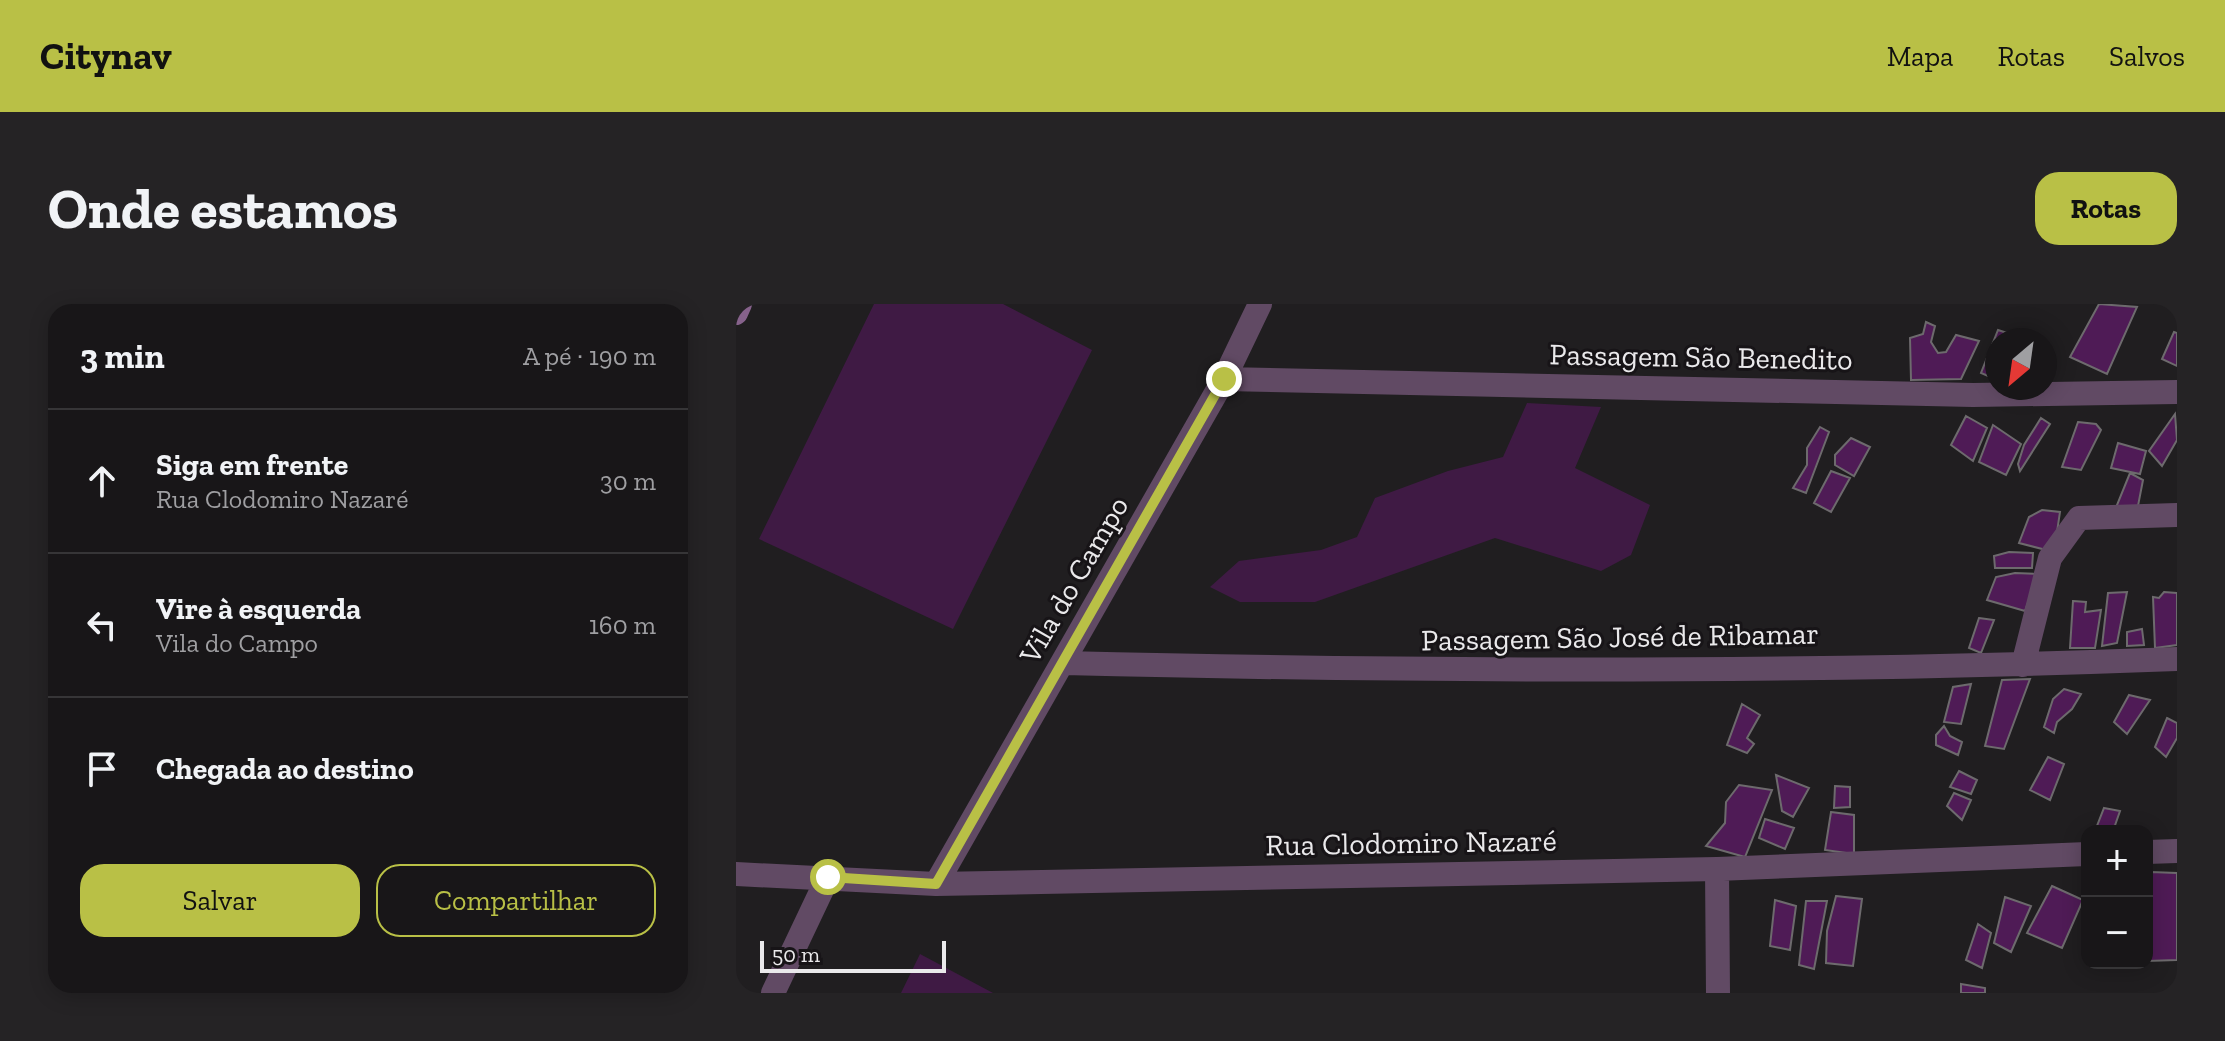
<!DOCTYPE html>
<html lang="pt">
<head>
<meta charset="utf-8">
<style>
  body { margin:0; font-family:"Zilla Slab",serif; background:#252325; color:#f1f3f6 }
  .controls { position:absolute; right:24px; bottom:24px; display:grid; overflow:hidden; border-radius:16px; box-shadow:0 4px 20px #0003 }
  .controls button { width:72px; height:72px; display:grid; place-items:center; padding:0; border:0; border-bottom:2px solid #363537; background:#181618; color:#f1f3f6; font:40px sans-serif }
  .compass { position:absolute; left:1249px; top:24px; width:72px; height:72px; border-radius:50%; background:#181618; box-shadow:0 4px 20px #0003; rotate:209deg }
  .scale { position:absolute; left:24px; bottom:20px; width:186px; box-sizing:border-box; padding-left:8px; border:4px solid #eae9eb; border-top:0; font-size:22px; line-height:28px; white-space:nowrap; color:#eae9eb; -webkit-text-stroke:6px #171417; paint-order:stroke }
  .stop { position:absolute; width:24px; height:24px; margin:-18px; border:6px solid #b9c046; border-radius:50%; background:#fff }
  .stop.end { background:#b9c046; border-color:#fff; box-shadow:0 2px 8px #0008 }
  .list { margin:0; padding:0; list-style:none }
  h2 { display:flex; justify-content:space-between; align-items:center; height:104px; margin:0; padding:0 32px; font-size:34px }
  h2 small { font-size:26px; font-weight:400; color:#9f9fa2 }
  .list li { display:grid; grid-template-columns:52px 1fr auto; gap:24px; align-items:center; box-sizing:border-box; height:144px; padding:0 32px; border-top:2px solid #363537 }
  .list b { display:block; font-size:30px; white-space:nowrap }
  .list p { margin:0; font-size:26px; white-space:nowrap; color:#9f9fa2 }
  .list em { font-size:26px; font-style:normal; color:#9f9fa2 }
  .actions { display:flex; gap:16px; padding:24px 32px }
  .actions a { flex:1; padding:18px 0; border:2px solid #b9c046; border-radius:24px; text-align:center; font-size:28px; color:#b9c046 }
  .actions .main { background:#b9c046; color:#111 }
  .icon { flex:none; width:44px; height:44px; fill:none; stroke:currentColor; stroke-width:2; stroke-linecap:round; stroke-linejoin:round }
  .map { position:relative; flex:none; width:1441px; height:689px; overflow:hidden; border-radius:24px }
  header { display:flex; align-items:center; gap:48px; box-sizing:border-box; height:112px; padding:0 40px; background:#b9c046; color:#111 }
  header strong { font-size:38px }
  nav { display:flex; gap:44px; margin-inline-start:auto; font-size:28px }
  .intro { display:flex; align-items:center; justify-content:space-between; box-sizing:border-box; height:192px; padding:0 48px }
  h1 { margin:0; font-size:56px }
  .button { padding:20px 36px; border-radius:24px; background:#b9c046; color:#111; font-size:28px; font-weight:700 }
  main { display:flex; gap:48px; padding:0 48px }
  aside { flex:1; background:#181618; border-radius:24px; box-shadow:0 4px 20px #0003 }
  .map>svg:first-child { display:block }
</style>
</head>
<body>
<header>
<strong>Citynav</strong>
<nav><a>Mapa</a><a>Rotas</a><a>Salvos</a></nav>
</header>
<div class="intro"><h1>Onde estamos</h1><a class="button">Rotas</a></div>
<main>
<aside>
<h2>3 min<small>A pé · 190 m</small></h2>
<ul class="list">
<li><svg class="icon" aria-label="ahead" viewBox="0 0 24 24"><path d="M12 20V5M6 11l6-6 6 6"/></svg><div><b>Siga em frente</b><p>Rua Clodomiro Nazaré</p></div><em>30 m</em></li>
<li><svg class="icon" aria-label="left" viewBox="0 0 24 24"><path d="M17 20v-9H6M10 6l-5 5 5 5"/></svg><div><b>Vire à esquerda</b><p>Vila do Campo</p></div><em>160 m</em></li>
<li><svg class="icon" aria-label="arrive" viewBox="0 0 24 24"><path d="M6 21V4h12l-3 4 3 4H6"/></svg><div><b>Chegada ao destino</b></div></li>
</ul>
<div class="actions"><a class="main">Salvar</a><a>Compartilhar</a></div>
</aside>
<div class="map">
<svg width="1441" height="689" viewBox="0 0 1441 689">
  <rect width="100%" height="100%" fill="#201e20"/>
  <path fill="#3f1a44" d="M138 0H267L356 46 217 325 23 235Z
    M791 99 865 103 839 164 914 201 895 251 865 267 759 234 579 298H504L474 283 503 257 585 246 621 233 639 194 712 167 767 153Z
    M184 650 257 689H165Z"/>
  <path fill="#4f1b56" stroke="#6d6a6d" stroke-width="2" d="M1363 0 1401 3 1371 70 1334 53Z
    M1190 18 1199 22 1195 38 1202 49 1210 48 1220 31 1243 37 1225 75 1175 76 1174 34 1187 30Z
    M1262 26 1274 30 1272 36H1261L1259 75 1245 69Z
    M1438 28 1441 29V62L1426 55Z
    M1439 110 1441 136 1426 162 1413 147Z
    M1230 112 1251 124 1237 157 1215 141Z
    M1305 114 1314 120 1284 167 1282 160 1288 141Z
    M1342 118 1360 120 1365 126 1345 166 1326 163Z
    M1257 121 1285 140 1270 171 1243 158Z
    M1084 123 1093 128 1070 189 1057 184 1071 161V144Z
    M1115 134 1134 143 1118 172 1099 161V151Z
    M1382 139 1410 147 1404 170 1375 164Z
    M1095 167 1114 174 1095 208 1078 199Z
    M1394 169 1407 176 1401 207 1379 206Z
    M1306 206 1324 208 1318 248 1283 239 1293 213Z
    M1273 248 1297 249 1296 264H1259L1258 252Z
    M1279 269 1302 270 1289 307 1251 296 1260 273Z
    M1391 288 1381 339 1366 342 1372 289Z
    M1428 288 1441 289V341L1419 344 1417 293 1423 294Z
    M1337 297 1350 298 1349 308 1365 306 1359 344H1334Z
    M1243 314 1258 316 1245 349 1233 344Z
    M1406 325 1408 341 1391 342V328Z
    M1294 375 1268 445 1249 442 1266 376Z
    M1235 380 1225 420 1208 418 1217 383Z
    M1328 385 1345 390 1336 405 1321 418 1318 429 1308 423 1317 395Z
    M1393 391 1414 396 1391 430 1378 418Z
    M1006 400 1024 411 1011 434 1018 440 1011 449 991 441Z
    M1431 414 1441 419V434L1430 453 1419 443Z
    M1208 422 1214 432 1226 438 1222 451 1200 441V431Z
    M1312 453 1328 460 1314 496 1294 486Z
    M1223 467 1241 476 1235 490 1214 483Z
    M1040 471 1073 484 1057 513 1046 507Z
    M1003 481 1036 486 1009 553 970 542 989 519 990 498Z
    M1099 482 1114 483V503L1098 504Z
    M1218 489 1235 496 1226 516 1211 502Z
    M1368 504 1384 507 1377 527H1359Z
    M1095 508 1118 511V550L1089 546Z
    M1029 515 1058 524 1049 545 1023 534Z
    M1415 568 1441 569V656L1411 657V622H1416Z
    M1316 582 1347 596 1326 644 1291 629Z
    M1100 592 1126 595 1117 662 1090 659 1091 627Z
    M1269 593 1295 602 1275 648 1258 639Z
    M1039 596 1060 602 1054 646 1034 642Z
    M1070 597H1091L1078 665 1063 661Z
    M1242 620 1255 629 1246 664 1230 656Z
    M1225 680 1249 684V689H1225Z"/>
  <g fill="none" stroke-linecap="round" stroke-linejoin="round">
    <path stroke="#614a64" stroke-width="24" d="M488 75 1237 91 1441 88
      M328 359C699 368 1070 369 1441 355
      M1287 361 1314 254 1343 214 1441 211
      M1411 548 1441 547
      M981 565 982 689
      M0 570 200 580 981 565 1351 550
      M200 580 488 75 524 0
      M37 689 92 573"/>
    <path stroke="#86628b" stroke-width="24" d="M0 9 4 0"/>
  </g>
  <g fill="none" stroke-linecap="round" stroke-linejoin="round">
    <path stroke="#b9c046" stroke-width="10" d="M92 573 200 580 488 75"/>
  </g>
  <g text-anchor="middle" stroke-width="6" stroke-linejoin="round" paint-order="stroke">
    <g font-size="30" fill="#eae9eb" stroke="#171417">
      <text transform="translate(965 53) rotate(1)" y="10">Passagem São Benedito</text>
      <text transform="translate(338 276) rotate(-60)" y="10">Vila do Campo</text>
      <text transform="translate(884 333) rotate(-1)" y="10">Passagem São José de Ribamar</text>
      <text transform="translate(675 539) rotate(-1)" y="10">Rua Clodomiro Nazaré</text>
    </g>
  </g>
</svg>
<div class="controls">
<button>+</button>
<button>−</button>
</div>
<svg class="compass" viewBox="-18 -18 36 36"><path d="M0-13l5 13h-10z" fill="#e53935"/><path d="M0 13l5-13h-10z" fill="#9f9fa2"/></svg>
<div class="scale">50 m</div>
<div class="stop" style="left:92px;top:573px"></div>
<div class="stop end" style="left:488px;top:75px"></div>
</div>
</main>
</body>
</html>
